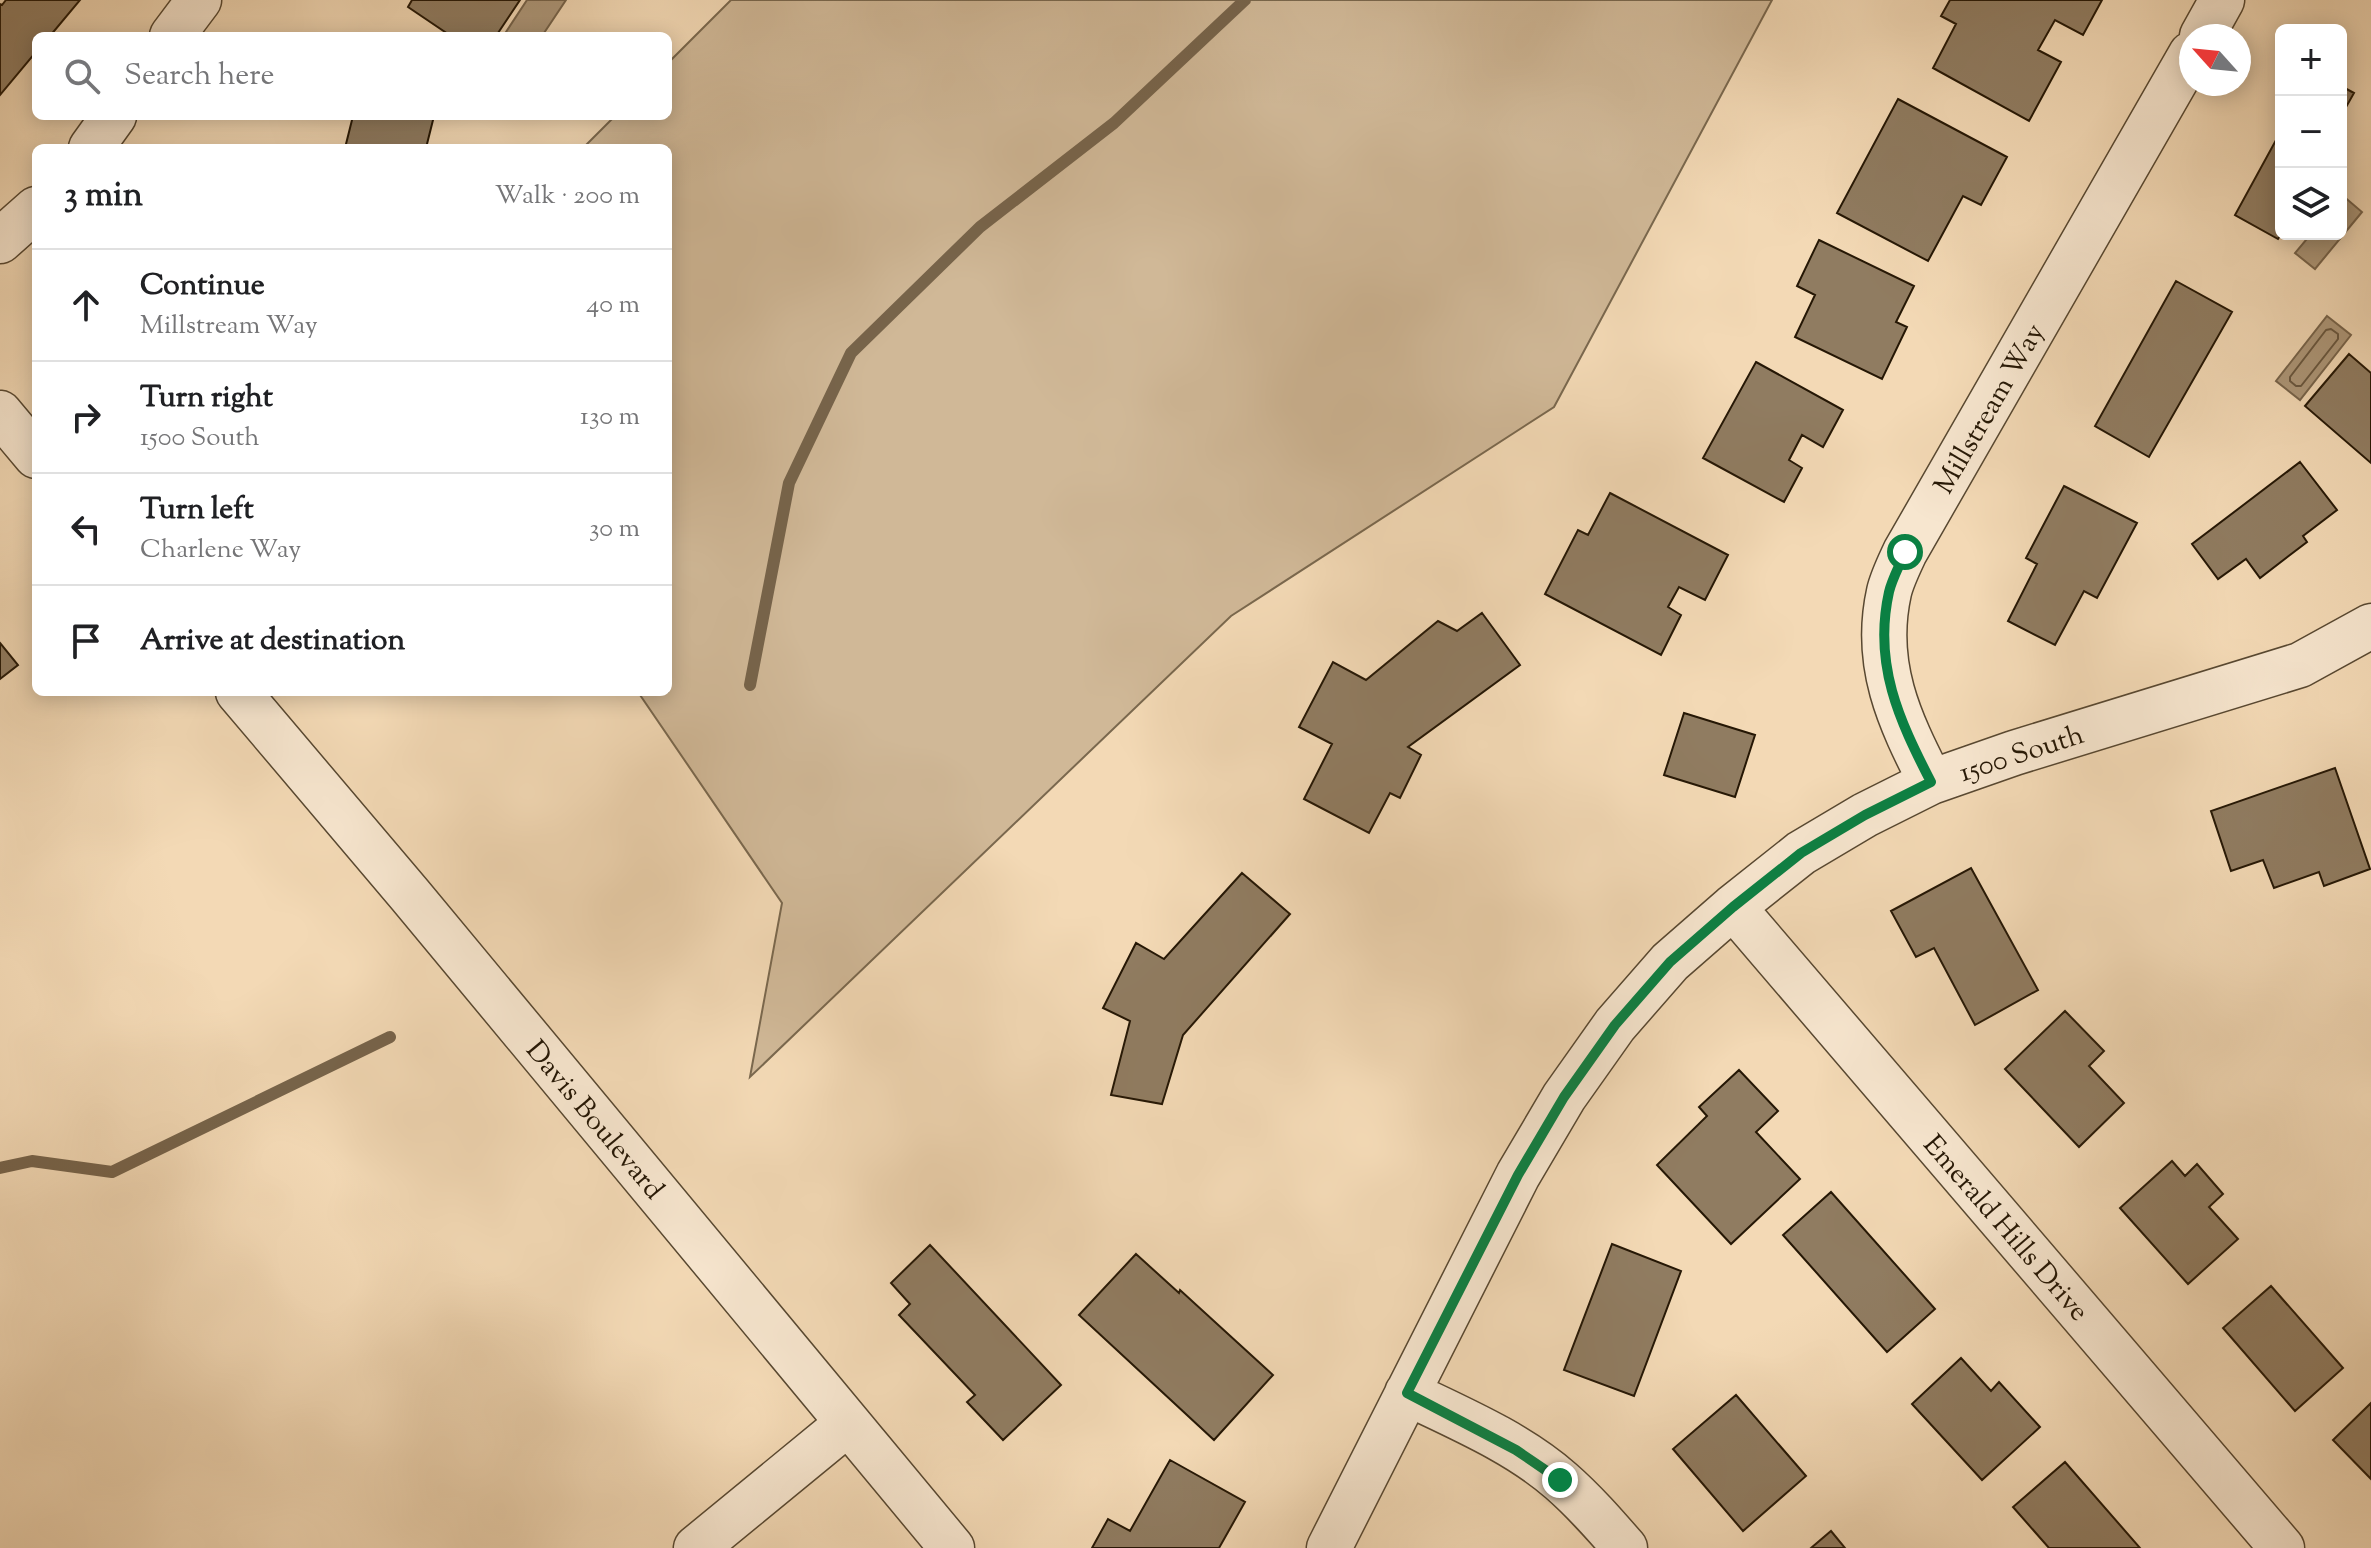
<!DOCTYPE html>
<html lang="en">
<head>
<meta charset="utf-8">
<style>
  body { margin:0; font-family:"Sorts Mill Goudy",serif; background:#f2f2f2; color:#202124 }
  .controls { position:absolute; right:24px; top:24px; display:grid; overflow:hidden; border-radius:12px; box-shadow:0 4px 20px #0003 }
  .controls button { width:72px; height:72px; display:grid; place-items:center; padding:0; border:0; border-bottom:2px solid #e0e0e0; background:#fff; color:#202124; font:40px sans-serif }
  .compass { position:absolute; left:2179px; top:24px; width:72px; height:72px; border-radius:50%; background:#fff; box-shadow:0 4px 20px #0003; rotate:297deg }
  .stop { position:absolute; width:24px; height:24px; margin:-18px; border:6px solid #0b8043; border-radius:50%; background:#fff }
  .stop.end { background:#0b8043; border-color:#fff; box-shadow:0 2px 8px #0008 }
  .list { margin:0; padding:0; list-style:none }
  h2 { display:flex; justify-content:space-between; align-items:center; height:104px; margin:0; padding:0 32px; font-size:34px }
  h2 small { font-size:26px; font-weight:400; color:#757577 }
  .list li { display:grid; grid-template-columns:52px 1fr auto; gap:24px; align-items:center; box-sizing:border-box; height:112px; padding:0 32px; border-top:2px solid #e0e0e0 }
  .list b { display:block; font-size:30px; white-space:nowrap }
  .list p { margin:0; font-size:26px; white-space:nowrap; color:#757577 }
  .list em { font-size:26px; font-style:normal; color:#757577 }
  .icon { flex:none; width:44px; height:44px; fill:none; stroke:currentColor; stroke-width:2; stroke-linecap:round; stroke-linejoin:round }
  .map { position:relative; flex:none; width:2371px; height:1548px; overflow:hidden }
  .search { position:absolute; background:#fff; box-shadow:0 4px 20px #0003; left:32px; top:32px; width:640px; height:88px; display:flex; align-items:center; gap:20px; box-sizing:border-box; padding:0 28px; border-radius:12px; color:#757577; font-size:30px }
  .panel { position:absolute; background:#fff; box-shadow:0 4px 20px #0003; left:32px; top:144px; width:640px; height:552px; border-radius:12px }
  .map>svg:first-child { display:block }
</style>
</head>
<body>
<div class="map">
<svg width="2371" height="1548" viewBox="0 0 2371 1548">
  <rect width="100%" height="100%" fill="#f3d9b5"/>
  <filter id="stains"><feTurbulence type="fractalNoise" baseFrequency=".0025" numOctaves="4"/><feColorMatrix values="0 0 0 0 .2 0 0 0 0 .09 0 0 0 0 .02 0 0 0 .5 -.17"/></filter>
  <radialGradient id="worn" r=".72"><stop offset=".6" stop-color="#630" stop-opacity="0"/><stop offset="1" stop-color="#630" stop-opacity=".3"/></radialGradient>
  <path fill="#d0b897" stroke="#7a684e" stroke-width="2" d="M731 0H1772L1554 407 1231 616 750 1077 782 903 638 692H668V148H583L615 116H668V63Z"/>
  <path fill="#ad9779" stroke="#77644b" stroke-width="2" d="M527 0H566L542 36H506L504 35Z
    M2342 195 2362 212 2315 269 2295 253 2311 234H2341Z
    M2327 316 2351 335 2300 400 2276 381Z"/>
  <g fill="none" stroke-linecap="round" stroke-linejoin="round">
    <path stroke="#69573f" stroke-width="2" d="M2331 329 2338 334V339L2301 386H2296L2290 381V377L2326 330Z"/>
    <path stroke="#77644b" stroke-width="12" d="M750 685 789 483 851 353 980 227 1114 123 1245 0
      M0 1168 32 1161 112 1172 390 1037"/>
  </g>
  <path fill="#907c61" stroke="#251705" stroke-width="2" d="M6 0H80L50 36H36V52L0 95V4L2 5Z
    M412 0H520L496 36H451L408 7Z
    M1950 0H2102L2083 35 2055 20 2038 50 2061 62 2029 121 1933 68 1956 24 1941 16Z
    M2341 86 2354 93 2341 116Z
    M1898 99 2007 157 1981 205 1963 196 1928 261 1837 213Z
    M353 116H434L426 148H345Z
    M2281 131V234L2278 239 2235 215Z
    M1819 240 1914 286 1896 322 1907 327 1882 379 1795 337 1815 295 1797 286Z
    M2176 281 2232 312 2149 457 2095 426Z
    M2349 354 2371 373V463L2305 406Z
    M1756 362 1843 410 1823 447 1802 435 1789 460 1802 468 1784 502 1703 458Z
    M2300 462 2337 510 2303 536 2307 542 2260 578 2246 559 2218 579 2192 544Z
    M2064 486 2137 523 2097 598 2084 591 2055 645 2008 621 2037 564 2026 558Z
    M1610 493 1728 555 1705 600 1679 587 1668 607 1681 615 1661 655 1545 594 1578 530 1588 535Z
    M1482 613 1520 665 1408 747 1421 755 1400 798 1390 793 1369 833 1304 799 1332 744 1299 727 1333 662 1366 680 1438 621 1457 631Z
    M0 643 18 665 0 679Z
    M1684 713 1755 735 1735 797 1664 775Z
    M2335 768 2370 869 2324 886 2319 872 2274 888 2263 860 2231 871 2211 811Z
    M1971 868 2038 990 1975 1025 1934 948 1916 957 1891 911Z
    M1242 873 1290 914 1183 1035 1162 1104 1111 1095 1130 1021 1103 1008 1136 943 1164 959Z
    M2065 1011 2104 1051 2089 1066 2124 1103 2079 1147 2005 1069Z
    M1739 1070 1778 1111 1756 1132 1800 1179 1731 1244 1657 1165 1707 1116 1699 1107Z
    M2172 1161 2185 1176 2197 1164 2223 1194 2209 1207 2238 1239 2188 1284 2120 1208Z
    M1831 1192 1935 1309 1887 1352 1783 1235Z
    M1612 1244 1681 1271 1634 1396 1564 1370Z
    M930 1245 1061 1385 1003 1440 967 1402 975 1395 899 1315 910 1304 891 1283Z
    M1136 1254 1179 1293 1180 1290 1273 1375 1214 1440 1079 1315Z
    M2271 1286 2343 1368 2295 1411 2223 1328Z
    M1961 1358 1991 1391 1999 1382 2040 1427 1982 1480 1912 1404Z
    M1736 1395 1806 1476 1743 1531 1673 1449Z
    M2371 1403V1479L2333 1440Z
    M1170 1460 1245 1502 1219 1548H1092L1108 1519 1130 1531Z
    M2065 1462 2140 1548H2049L2013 1507Z
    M1831 1531 1845 1548H1811Z"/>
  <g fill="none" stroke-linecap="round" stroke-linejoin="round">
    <defs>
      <path id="minor" d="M172 36 199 0
        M2202 36 2222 0
        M91 148 114 116
        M0 241 36 209
        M0 413 36 456
        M238 692 410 895 952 1548
        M1931 782C1899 720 1873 664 1889 592 1892 579 1899 565 1905 552L2191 54
        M1733 907 2282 1548
        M1407 1393C1459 1418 1518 1443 1561 1481 1585 1502 1605 1525 1625 1548
        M696 1548 847 1424
        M1329 1548 1518 1175 1564 1097 1615 1025 1670 962 1733 907 1801 853 1865 815 1931 782 2014 753 2300 665 2371 626"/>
    </defs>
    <use href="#minor" stroke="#584831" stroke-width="47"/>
    <use href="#minor" stroke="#f7e6cf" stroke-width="44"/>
  </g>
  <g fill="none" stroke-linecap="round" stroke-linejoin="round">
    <path stroke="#0b8043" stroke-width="10" d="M1560 1480 1516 1450 1407 1393 1518 1175 1564 1097 1615 1025 1670 962 1733 907 1801 853 1865 815 1931 782C1899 720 1873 664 1889 592 1892 579 1900 565 1905 552"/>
  </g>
  <g text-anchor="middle" stroke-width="8" stroke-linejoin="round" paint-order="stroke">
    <g font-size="28" fill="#251705" stroke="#f7e6cf">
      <text transform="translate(1988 408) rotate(-60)" y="10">Millstream Way</text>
      <text transform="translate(2021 752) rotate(-18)" y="10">1500 South</text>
      <text transform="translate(596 1119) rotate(50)" y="10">Davis Boulevard</text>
      <text transform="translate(2007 1227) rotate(49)" y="10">Emerald Hills Drive</text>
    </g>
  </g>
  <rect width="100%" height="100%" filter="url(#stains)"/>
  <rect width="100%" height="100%" fill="url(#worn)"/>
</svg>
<div class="controls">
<button>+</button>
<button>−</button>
<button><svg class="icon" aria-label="layers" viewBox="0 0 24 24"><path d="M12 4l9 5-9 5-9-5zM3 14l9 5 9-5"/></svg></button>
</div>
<svg class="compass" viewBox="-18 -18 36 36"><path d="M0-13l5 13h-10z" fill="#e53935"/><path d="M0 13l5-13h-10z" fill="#757577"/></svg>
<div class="stop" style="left:1905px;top:552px"></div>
<div class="stop end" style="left:1560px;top:1480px"></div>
<div class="search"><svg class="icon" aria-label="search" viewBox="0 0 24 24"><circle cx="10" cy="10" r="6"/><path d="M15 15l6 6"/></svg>Search here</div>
<section class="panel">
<h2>3 min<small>Walk · 200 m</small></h2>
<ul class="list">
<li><svg class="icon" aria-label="ahead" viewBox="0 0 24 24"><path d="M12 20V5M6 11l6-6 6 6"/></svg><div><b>Continue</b><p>Millstream Way</p></div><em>40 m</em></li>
<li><svg class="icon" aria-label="right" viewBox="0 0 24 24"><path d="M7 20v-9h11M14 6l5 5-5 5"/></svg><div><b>Turn right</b><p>1500 South</p></div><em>130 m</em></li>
<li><svg class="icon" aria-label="left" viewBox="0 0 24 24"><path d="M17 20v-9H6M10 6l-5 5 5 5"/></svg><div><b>Turn left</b><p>Charlene Way</p></div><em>30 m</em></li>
<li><svg class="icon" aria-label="arrive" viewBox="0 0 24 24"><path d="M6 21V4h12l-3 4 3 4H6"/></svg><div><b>Arrive at destination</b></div></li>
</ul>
</section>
</div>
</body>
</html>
